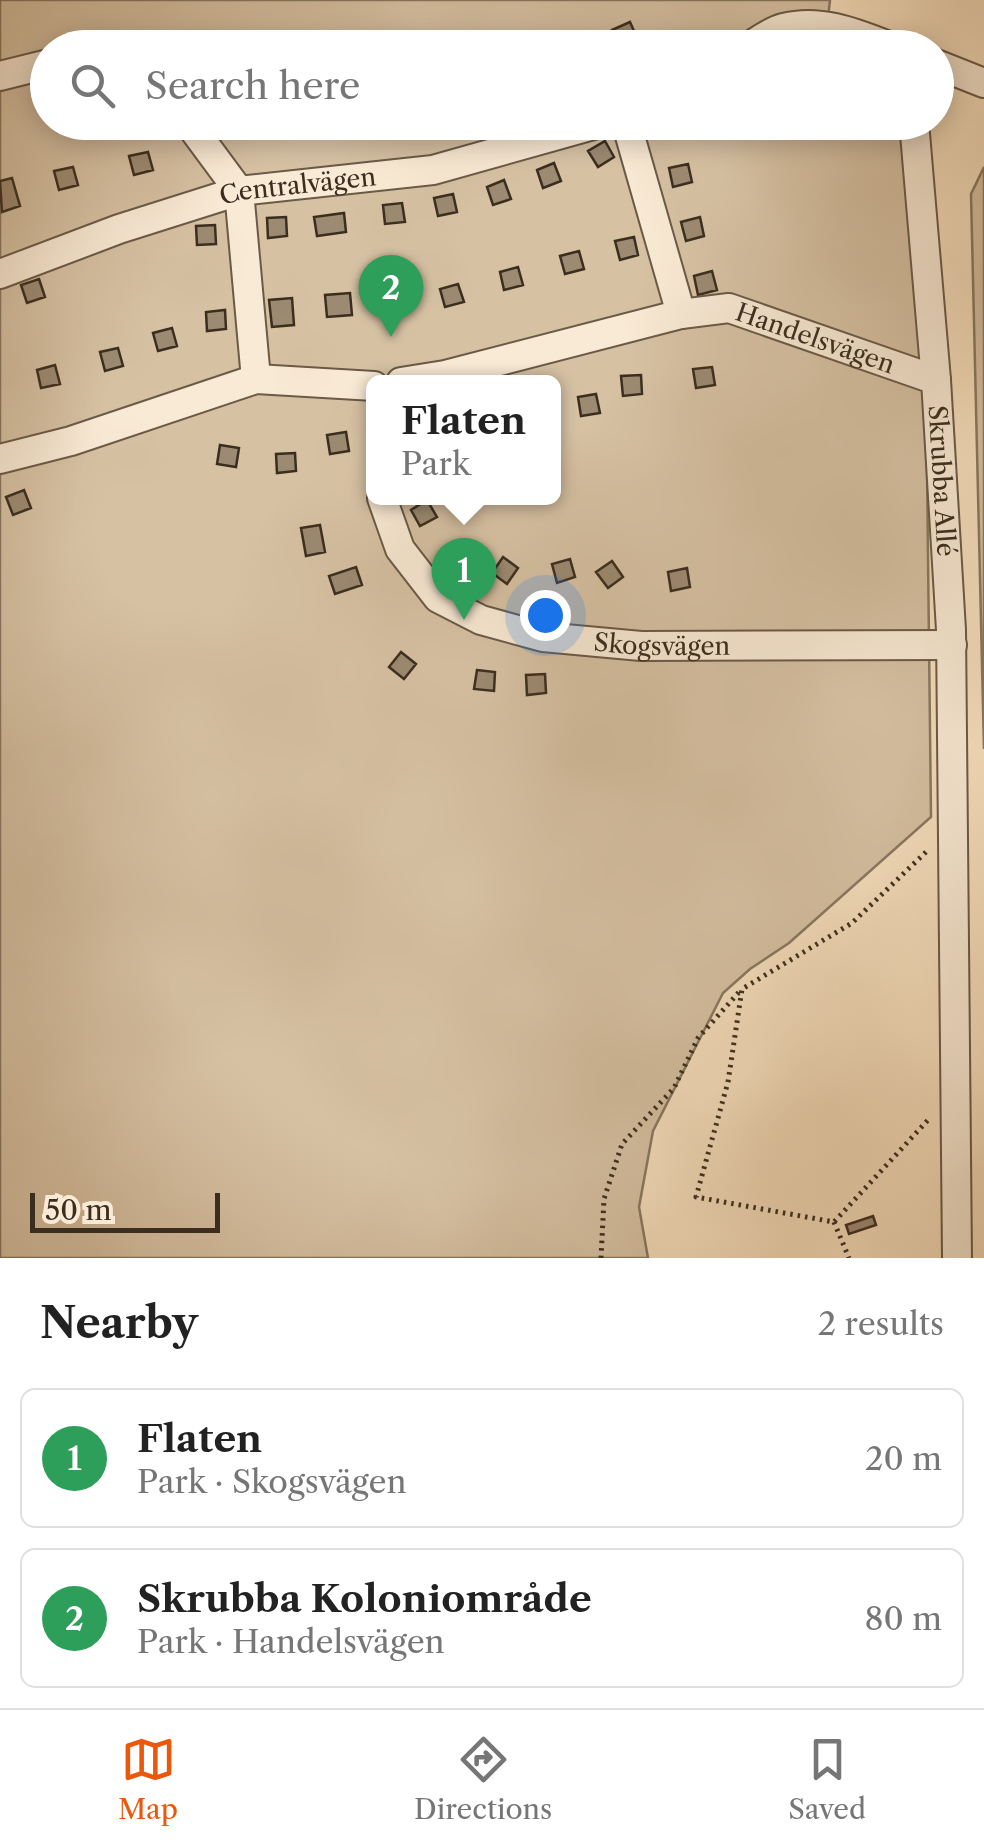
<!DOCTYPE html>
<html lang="en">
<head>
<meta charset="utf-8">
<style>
  body { margin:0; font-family:"Libre Caslon Text",serif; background:#f6f6f6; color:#222 }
  .scale { position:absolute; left:30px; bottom:25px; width:190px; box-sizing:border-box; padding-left:10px; border:5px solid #3b2e1f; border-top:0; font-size:28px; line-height:35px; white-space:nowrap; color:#3b2e1f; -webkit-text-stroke:8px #f9ead5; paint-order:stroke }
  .you { position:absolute; left:545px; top:615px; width:35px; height:35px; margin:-25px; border:8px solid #fff; border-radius:50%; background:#1a73e8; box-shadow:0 0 0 15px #1a73e833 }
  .badge { display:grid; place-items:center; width:65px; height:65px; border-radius:50%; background:#ea580c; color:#fff; font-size:32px; font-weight:700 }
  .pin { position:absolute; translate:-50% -82px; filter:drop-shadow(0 2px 5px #0008) }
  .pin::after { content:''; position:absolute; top:52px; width:35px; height:30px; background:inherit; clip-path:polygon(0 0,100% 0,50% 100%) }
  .popup { position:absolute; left:366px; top:375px; width:195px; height:130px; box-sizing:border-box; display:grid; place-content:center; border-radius:15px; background:#fff; filter:drop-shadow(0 2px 8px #0005); font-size:32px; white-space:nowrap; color:#767676 }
  .popup b { font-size:38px; color:#222 }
  .popup::after { content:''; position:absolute; left:50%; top:100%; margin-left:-20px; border:20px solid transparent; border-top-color:#fff }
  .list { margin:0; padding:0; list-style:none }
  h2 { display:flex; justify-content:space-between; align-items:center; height:130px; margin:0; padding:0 40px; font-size:42px }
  h2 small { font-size:32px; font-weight:400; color:#767676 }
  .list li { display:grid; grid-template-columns:65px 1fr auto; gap:30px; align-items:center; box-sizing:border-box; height:140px; margin:0 20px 20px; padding:0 20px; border:2px solid #e0e0e0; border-radius:15px }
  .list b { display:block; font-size:38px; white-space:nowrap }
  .list p { margin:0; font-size:32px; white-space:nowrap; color:#767676 }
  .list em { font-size:32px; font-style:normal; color:#767676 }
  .icon { flex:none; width:55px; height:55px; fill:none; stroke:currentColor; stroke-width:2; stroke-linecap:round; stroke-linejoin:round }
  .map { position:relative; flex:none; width:984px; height:1258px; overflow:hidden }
  .search { position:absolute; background:#fff; box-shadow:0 5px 25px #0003; left:30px; right:30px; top:30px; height:110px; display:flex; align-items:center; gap:25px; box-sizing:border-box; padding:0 35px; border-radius:55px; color:#767676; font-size:38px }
  .sheet { height:450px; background:#fff }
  nav { display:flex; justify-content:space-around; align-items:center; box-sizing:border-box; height:140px; border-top:2px solid #e0e0e0; background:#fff; font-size:28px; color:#767676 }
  nav a { display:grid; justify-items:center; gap:5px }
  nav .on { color:#ea580c }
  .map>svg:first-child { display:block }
</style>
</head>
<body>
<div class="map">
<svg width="984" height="1258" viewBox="0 0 984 1258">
  <rect width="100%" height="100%" fill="#f6dfbe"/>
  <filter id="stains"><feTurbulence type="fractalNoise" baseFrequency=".002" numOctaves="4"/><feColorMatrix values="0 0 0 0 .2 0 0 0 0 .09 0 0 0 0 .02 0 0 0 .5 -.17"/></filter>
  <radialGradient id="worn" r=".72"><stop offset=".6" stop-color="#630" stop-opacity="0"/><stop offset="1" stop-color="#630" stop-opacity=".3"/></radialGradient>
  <path fill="#d6c1a3" stroke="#887861" stroke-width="2.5" fill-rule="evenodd" d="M0 0H830L825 45 834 47 48 48V122L904 123 926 382 931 817 789 943 750 969 723 993 653 1131 639 1207 648 1258H0ZM374 382H554V498H374Z
    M984 167V749L971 194Z"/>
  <path fill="#9c8a72" stroke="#3b2e1f" stroke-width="2.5" d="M630 22 638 40 620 48 612 30Z
    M605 141 614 157 598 167 588 151Z
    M148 152 153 170 134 175 129 156Z
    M554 163 561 181 543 188 537 170Z
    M688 164 692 182 673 187 669 168Z
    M73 167 78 185 59 190 54 171Z
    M12 178 20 206 2 212 0 181Z
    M504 180 511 199 493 205 487 187Z
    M453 194 457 212 438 216 434 198Z
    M402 203 405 222 385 224 383 205Z
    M344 213 346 232 317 236 314 217Z
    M286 217 287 236 268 238 267 218Z
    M700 217 704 236 686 241 681 222Z
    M215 225 216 244 197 245 196 226Z
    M634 237 638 255 620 260 615 241Z
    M579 251 584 269 565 274 560 256Z
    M518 267 523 285 504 290 500 272Z
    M712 271 717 290 698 295 694 276Z
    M39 279 45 297 27 303 21 285Z
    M458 284 464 302 445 307 440 289Z
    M350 293 352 315 327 317 325 295Z
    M404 294 405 313 385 314V295Z
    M292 298 294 325 272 327 269 300Z
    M225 310 226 329 207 331 206 312Z
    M172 328 177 346 158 351 153 333Z
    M118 348 123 366 105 371 100 352Z
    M55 365 60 384 41 388 37 370Z
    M712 367 715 385 696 388 693 369Z
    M641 375 642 394 623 396 621 376Z
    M596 394 600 413 581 416 578 397Z
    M346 432 349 451 330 454 327 435Z
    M220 445 239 448 236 467 217 464Z
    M295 453 296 471 277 473 276 454Z
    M24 490 31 508 13 515 6 497Z
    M427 500 437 517 420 526 411 510Z
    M320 525 325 552 306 556 301 528Z
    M451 547 465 560 451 574 438 560Z
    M503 557 518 568 507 584 492 573Z
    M570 559 575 577 557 583 552 564Z
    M612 561 623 577 608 588 596 572Z
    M356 567 362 585 335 594 329 576Z
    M687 568 690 587 671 591 668 572Z
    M401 652 416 664 404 679 389 667Z
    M477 670 495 672 494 691 474 689Z
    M545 674 546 693 527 695 526 675Z
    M873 1216 876 1225 849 1234 846 1225Z"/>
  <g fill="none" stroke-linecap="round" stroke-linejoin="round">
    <defs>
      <g id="minor">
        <path d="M115 48H123"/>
        <path d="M747 48C758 41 771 31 783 28 822 18 858 34 894 48"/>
        <path d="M936 64 984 83"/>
        <path d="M0 76 48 64"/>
        <path d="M188 122 239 191 256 379"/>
        <path d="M626 122 681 314"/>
        <path id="s1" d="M914 122 936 380 951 630 957 1258"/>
        <path id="s2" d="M0 274 119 229 239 191 433 170 604 122"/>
        <path id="s3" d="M401 382 445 375 681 314 729 308 936 380"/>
        <path d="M0 459 71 441 256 379 374 386"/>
        <path id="s4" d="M382 498 400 549 438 598 481 620 543 637 641 646 952 645"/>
      </g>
    </defs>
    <use href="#minor" stroke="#6a5a47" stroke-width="32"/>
    <path stroke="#3b2e1f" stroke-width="5" stroke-dasharray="2.5 5" stroke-linecap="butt" d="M926 852 852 923 742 989 728 1082 696 1197 834 1222 928 1120
      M834 1222 849 1258
      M601 1258 604 1199 622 1144 674 1088 698 1038 740 991"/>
    <use href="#minor" stroke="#f9ead5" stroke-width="28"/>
  </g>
  <g text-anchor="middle" stroke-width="8" stroke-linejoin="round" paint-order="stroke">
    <g font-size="25" fill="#3b2e1f" stroke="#f9ead5">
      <text dy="9" stroke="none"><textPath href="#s2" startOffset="312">Centralvägen</textPath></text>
      <text dy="9" stroke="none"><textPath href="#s3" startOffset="428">Handelsvägen</textPath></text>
      <text dy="9" stroke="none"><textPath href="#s1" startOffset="360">Skrubba Allé</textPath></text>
      <text dy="9" stroke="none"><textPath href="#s4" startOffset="348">Skogsvägen</textPath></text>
    </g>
  </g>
  <rect width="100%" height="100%" filter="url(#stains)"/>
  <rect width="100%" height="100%" fill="url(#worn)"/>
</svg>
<div class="scale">50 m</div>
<div class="you"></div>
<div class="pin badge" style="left:464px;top:620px;background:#2e9e5b">1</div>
<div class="popup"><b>Flaten</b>Park</div>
<div class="pin badge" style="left:391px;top:337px;background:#2e9e5b">2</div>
<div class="search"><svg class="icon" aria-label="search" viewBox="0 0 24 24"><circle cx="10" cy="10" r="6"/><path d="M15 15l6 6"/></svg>Search here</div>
</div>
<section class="sheet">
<h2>Nearby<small>2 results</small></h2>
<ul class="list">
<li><span class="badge" style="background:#2e9e5b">1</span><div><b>Flaten</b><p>Park · Skogsvägen</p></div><em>20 m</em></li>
<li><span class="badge" style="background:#2e9e5b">2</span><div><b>Skrubba Koloniområde</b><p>Park · Handelsvägen</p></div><em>80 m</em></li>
</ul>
</section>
<nav>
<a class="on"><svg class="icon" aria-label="map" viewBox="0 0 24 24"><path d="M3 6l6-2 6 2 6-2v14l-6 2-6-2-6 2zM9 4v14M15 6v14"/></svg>Map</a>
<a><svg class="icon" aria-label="directions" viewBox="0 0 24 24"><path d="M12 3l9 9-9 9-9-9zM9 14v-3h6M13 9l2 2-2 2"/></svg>Directions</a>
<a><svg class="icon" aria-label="saved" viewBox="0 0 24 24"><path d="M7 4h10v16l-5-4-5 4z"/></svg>Saved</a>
</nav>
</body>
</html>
